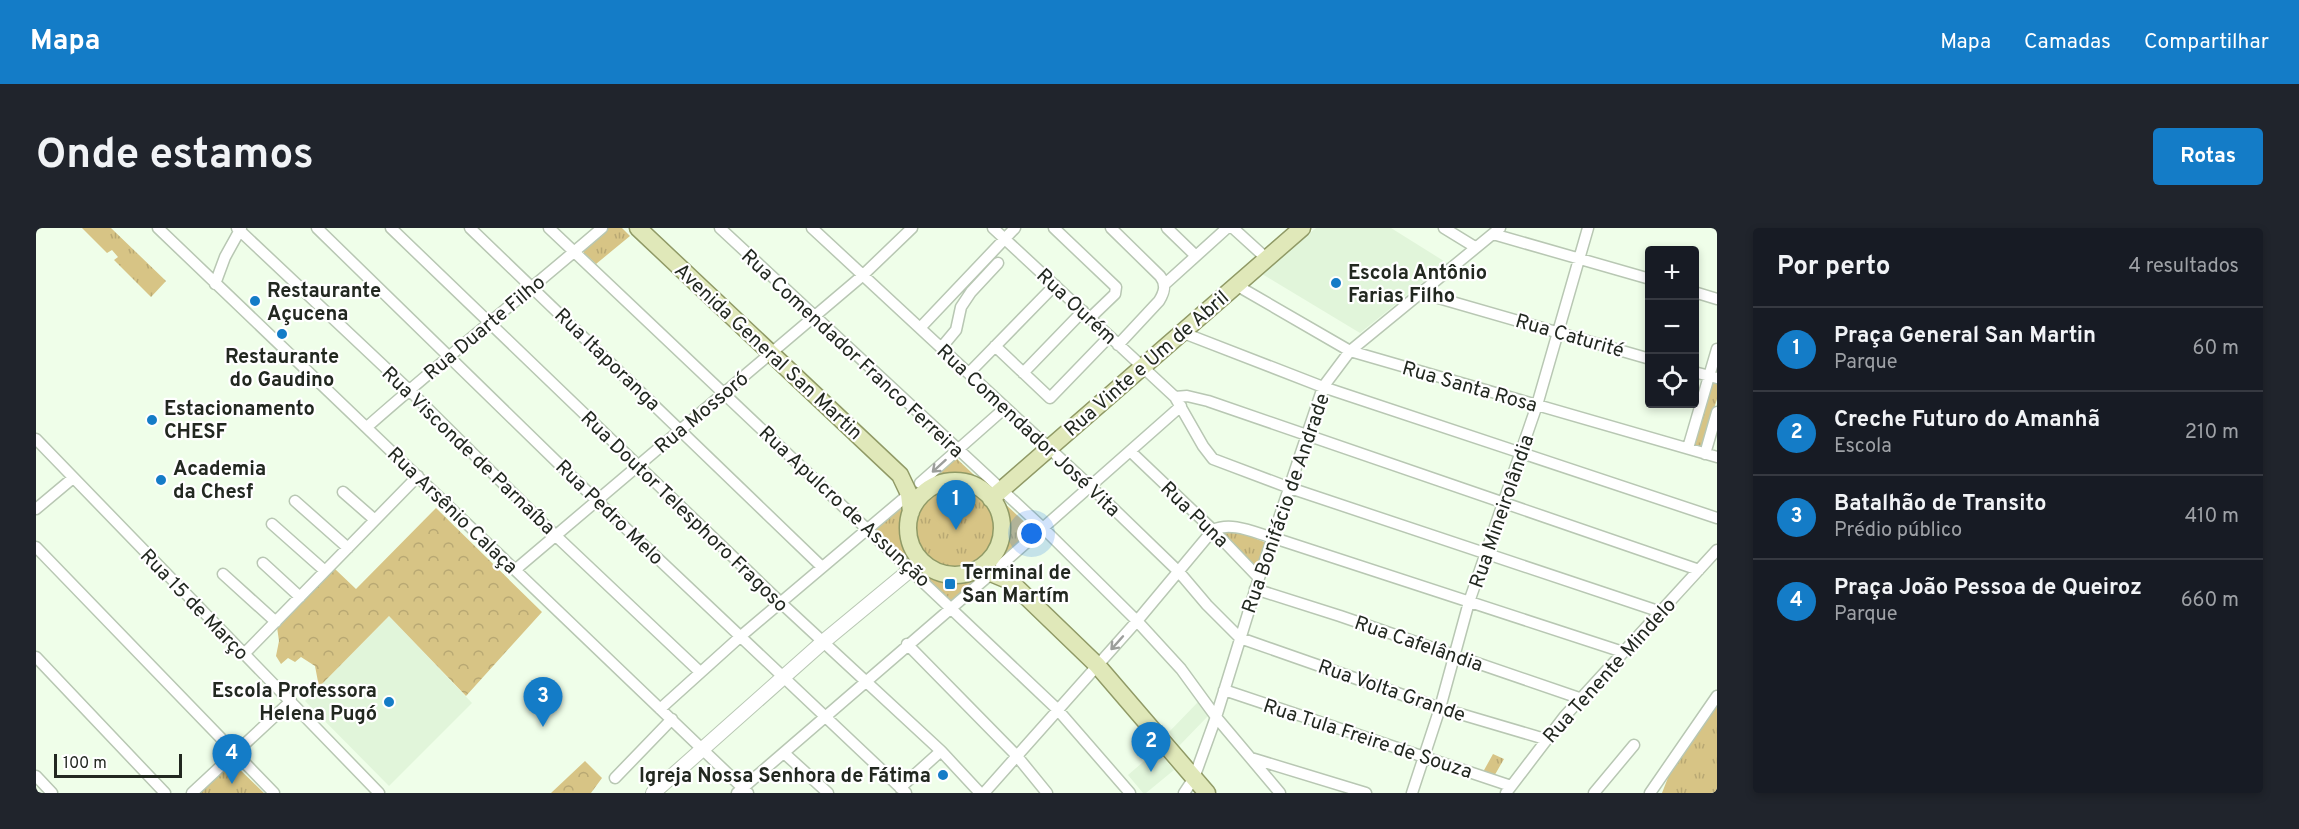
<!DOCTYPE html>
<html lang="pt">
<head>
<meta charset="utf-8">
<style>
  body { margin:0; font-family:Overpass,sans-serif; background:#20242c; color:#f1f3f6 }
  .controls { position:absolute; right:18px; top:18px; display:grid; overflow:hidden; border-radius:6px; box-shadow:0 3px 9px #0003 }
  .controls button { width:54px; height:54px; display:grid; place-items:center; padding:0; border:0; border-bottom:2px solid #363941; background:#171b24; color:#f1f3f6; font:30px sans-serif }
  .scale { position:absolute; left:18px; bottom:15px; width:128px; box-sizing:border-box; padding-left:6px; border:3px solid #222820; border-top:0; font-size:16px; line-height:21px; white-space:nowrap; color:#222820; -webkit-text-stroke:4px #fff; paint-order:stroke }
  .you { position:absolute; left:996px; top:306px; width:21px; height:21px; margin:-15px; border:4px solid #fff; border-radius:50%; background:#1a73e8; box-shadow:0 0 0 9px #1a73e833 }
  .badge { display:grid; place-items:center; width:39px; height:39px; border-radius:50%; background:#147cc7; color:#fff; font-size:20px; font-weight:700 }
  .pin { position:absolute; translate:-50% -50px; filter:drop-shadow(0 2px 3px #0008) }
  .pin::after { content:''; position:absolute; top:32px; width:21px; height:18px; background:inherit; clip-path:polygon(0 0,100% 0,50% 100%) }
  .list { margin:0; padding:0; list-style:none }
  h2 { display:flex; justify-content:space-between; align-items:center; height:78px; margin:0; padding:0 24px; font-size:26px }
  h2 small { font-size:20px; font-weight:400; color:#9ea1a6 }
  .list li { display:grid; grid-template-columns:39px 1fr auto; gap:18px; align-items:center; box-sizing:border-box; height:84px; padding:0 24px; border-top:2px solid #363941 }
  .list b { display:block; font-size:22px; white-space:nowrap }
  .list p { margin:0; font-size:20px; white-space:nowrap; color:#9ea1a6 }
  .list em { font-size:20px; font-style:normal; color:#9ea1a6 }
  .icon { flex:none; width:33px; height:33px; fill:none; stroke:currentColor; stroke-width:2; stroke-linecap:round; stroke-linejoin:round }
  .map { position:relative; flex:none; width:1681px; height:565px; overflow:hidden; border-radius:6px }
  header { display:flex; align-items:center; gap:36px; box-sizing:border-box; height:84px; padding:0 30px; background:#147cc7; color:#fff }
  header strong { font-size:28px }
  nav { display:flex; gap:33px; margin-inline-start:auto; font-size:21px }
  .intro { display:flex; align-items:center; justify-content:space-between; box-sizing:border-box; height:144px; padding:0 36px }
  h1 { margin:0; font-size:42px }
  .button { padding:15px 27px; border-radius:6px; background:#147cc7; color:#fff; font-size:21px; font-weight:700 }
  main { display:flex; gap:36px; padding:0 36px }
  aside { flex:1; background:#171b24; border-radius:6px; box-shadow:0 3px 9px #0003 }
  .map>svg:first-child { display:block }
</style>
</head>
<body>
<header>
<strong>Mapa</strong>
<nav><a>Mapa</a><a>Camadas</a><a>Compartilhar</a></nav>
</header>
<div class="intro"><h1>Onde estamos</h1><a class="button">Rotas</a></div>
<main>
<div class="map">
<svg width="1681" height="565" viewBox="0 0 1681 565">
  <defs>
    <pattern id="grass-tufts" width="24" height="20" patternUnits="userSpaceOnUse" patternTransform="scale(1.5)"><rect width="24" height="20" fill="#d7c485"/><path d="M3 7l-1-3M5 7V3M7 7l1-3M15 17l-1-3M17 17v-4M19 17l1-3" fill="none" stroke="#b8a873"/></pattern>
    <pattern id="forest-crowns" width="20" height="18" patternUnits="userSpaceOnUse" patternTransform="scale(1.5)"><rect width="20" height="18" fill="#d7c485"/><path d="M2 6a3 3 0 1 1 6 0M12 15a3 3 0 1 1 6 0" fill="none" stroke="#b8a873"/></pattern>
  </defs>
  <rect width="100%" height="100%" fill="#effee9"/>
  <path fill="#e1f5da" d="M1280 0H1355L1411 35 1324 105 1226 46Z
    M353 388 436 475 353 558 269 473Z
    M1162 474 1172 488 1143 518 1133 504Z
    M1121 522 1138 542 1110 565H1107L1092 547Z"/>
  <path fill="url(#grass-tufts)" d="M46 0H75L130 53 115 69 78 32 82 29 76 22 71 25Z
    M571 0H586L594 8 560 36 545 22Z
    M1677 155H1681V171L1666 220 1657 217 1675 156Z
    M920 230 952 260V261C938 254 925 249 909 252 902 253 897 256 891 255Z
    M880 302a40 40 0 1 1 80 0a40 40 0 1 1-80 0Z
    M965 272 997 302 964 330 970 302 968 285 962 274Z
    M867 276 872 278 868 306 874 328 871 330 840 301Z
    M1186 304 1205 305 1231 315 1221 342Z
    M886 342C910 350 918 358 946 346L915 373 885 344Z
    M1681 472V565H1626L1640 529Z
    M1457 526 1468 531 1457 550 1447 544Z
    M197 535 228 565H163L194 536Z"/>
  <path fill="url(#forest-crowns)" d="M400 280 506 384 430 468 353 388 283 459 279 438 265 429 259 434 252 430 245 436 240 428 243 413 241 399 299 341 320 361Z
    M549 533 566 550 555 565H515Z"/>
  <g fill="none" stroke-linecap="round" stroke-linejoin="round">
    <defs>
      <path id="minor" d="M122 0 712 565
        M201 0 373 162 519 307 664 444
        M281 0 560 272 870 565
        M355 0 744 374 905 523 944 565
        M434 0 786 339
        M513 0 1021 481 1094 565
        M684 0 1007 300 1101 393 1145 441 1180 489 1244 565
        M776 0 1054 258 1143 344 1171 377 1204 410 1404 480 1509 511
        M957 0 1139 169 1167 218 1177 231 1254 260 1625 384
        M1018 0 1080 59 1079 66 1054 90
        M1075 0 1124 48C1131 57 1128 65 1123 73L1082 117
        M1131 0 1160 28
        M1197 0 1230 30
        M1408 0 1439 19
        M1457 6 1614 51
        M179 56 189 29 205 0
        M1129 56 1191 0
        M1200 57 1314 123 1681 229
        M1658 64 1681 71
        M1385 65 1614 131
        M884 100 979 0
        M1145 104 1287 159 1681 290
        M959 118 1014 170 1073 109
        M905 120 920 102 925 79 935 64 962 35
        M1658 144 1681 150
        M933 145 1019 57
        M987 145 1047 83
        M1139 169 1151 168 1172 173 1663 342
        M331 199C408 131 488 67 566 0
        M0 211 343 565
        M1652 220 1681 121
        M1094 223 1177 302 1223 350
        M1669 226 1681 184
        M884 255 969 180
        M307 264 339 292
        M259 273 312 320
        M0 281 37 250
        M236 296 289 343
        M0 319 238 565
        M227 335 264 369
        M965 337 1145 178
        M479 342 826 48 876 0
        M187 346 240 394
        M1219 361 1304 388 1546 471
        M871 416 980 527 1011 565
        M208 426 382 248
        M0 429 129 565
        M1188 462 1475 558
        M624 481 705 408 873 266
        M748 525 792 565
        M1215 530 1330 565
        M0 548 16 565
        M579 550 636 491
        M864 560 905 523
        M156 565 255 473
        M701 565 956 345
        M948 565 1101 393 1177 302C1196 293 1219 305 1238 310L1587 424
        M1148 565 1158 550 1180 489 1223 350 1287 159 1314 123 1464 0
        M1376 565 1404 480 1433 374 1501 177 1552 0
        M1470 565 1528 489 1681 322
        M1558 565 1598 517
        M1614 565 1681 468"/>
      <path id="tertiary" d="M617 565 787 414 885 333"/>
      <path id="primary" d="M602 0 864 247 873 266 875 284
        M872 300a47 47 0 1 1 94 0a47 47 0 1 1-94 0Z
        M955 271 1266 0
        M943 340 974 353 1061 437 1171 565"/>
    </defs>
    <use href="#minor" stroke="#b8c7b3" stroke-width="13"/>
    <use href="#tertiary" stroke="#b8c7b3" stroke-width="16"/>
    <use href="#primary" stroke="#909a66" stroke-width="19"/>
    <use href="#minor" stroke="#fff" stroke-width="10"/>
    <use href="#tertiary" stroke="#fff" stroke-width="14"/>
    <use href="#primary" stroke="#e0e8b9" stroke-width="16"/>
  </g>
  <defs><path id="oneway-shaft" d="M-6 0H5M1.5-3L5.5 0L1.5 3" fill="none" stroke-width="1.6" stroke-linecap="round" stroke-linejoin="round" transform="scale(1.5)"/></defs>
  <g stroke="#9c9e9b">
    <use href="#oneway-shaft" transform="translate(903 238) rotate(138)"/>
    <use href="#oneway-shaft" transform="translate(1081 415) rotate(132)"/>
  </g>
  <g fill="#147cc7" stroke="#fff" stroke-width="2">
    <circle cx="1300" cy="55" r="6"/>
    <circle cx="219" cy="73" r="6"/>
    <circle cx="246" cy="106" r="6"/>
    <circle cx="116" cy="192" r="6"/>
    <circle cx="125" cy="252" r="6"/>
    <rect x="908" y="350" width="12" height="12" rx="3"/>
    <circle cx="353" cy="474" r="6"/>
    <circle cx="907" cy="547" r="6"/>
  </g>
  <g text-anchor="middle" stroke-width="4.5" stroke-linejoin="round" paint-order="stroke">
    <g font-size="20" font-weight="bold" fill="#222820" stroke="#fff" text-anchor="start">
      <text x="1312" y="51">Escola Antônio<tspan x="1312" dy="23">Farias Filho</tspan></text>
      <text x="231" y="69">Restaurante<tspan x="231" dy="23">Açucena</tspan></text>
      <text x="246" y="135" text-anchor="middle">Restaurante<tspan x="246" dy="23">do Gaudino</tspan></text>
      <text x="128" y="187">Estacionamento<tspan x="128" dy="23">CHESF</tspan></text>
      <text x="137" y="247">Academia<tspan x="137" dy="23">da Chesf</tspan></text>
      <text x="926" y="351">Terminal de<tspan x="926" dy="23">San Martím</tspan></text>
      <text x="341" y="469" text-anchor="end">Escola Professora<tspan x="341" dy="23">Helena Pugó</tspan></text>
      <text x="895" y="554" text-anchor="end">Igreja Nossa Senhora de Fátima</text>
    </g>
    <g font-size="20" fill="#222820" stroke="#fff">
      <text transform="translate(1041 78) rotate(43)" y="7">Rua Ourém</text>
      <text transform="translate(448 99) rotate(-40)" y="7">Rua Duarte Filho</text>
      <text transform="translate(1534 107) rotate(16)" y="7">Rua Caturité</text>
      <text transform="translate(733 123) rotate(43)" y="7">Avenida General San Martin</text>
      <text transform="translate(817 125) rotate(43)" y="7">Rua Comendador Franco Ferreira</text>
      <text transform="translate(572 131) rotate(44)" y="7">Rua Itaporanga</text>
      <text transform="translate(1110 135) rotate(-41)" y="7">Rua Vinte e Um de Abril</text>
      <text transform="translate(1434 158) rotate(16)" y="7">Rua Santa Rosa</text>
      <text transform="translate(665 184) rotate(-40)" y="7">Rua Mossoró</text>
      <text transform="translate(993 202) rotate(43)" y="7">Rua Comendador José Vita</text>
      <text transform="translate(433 222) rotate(44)" y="7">Rua Visconde de Parnaíba</text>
      <text transform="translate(1249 275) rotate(-71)" y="7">Rua Bonifácio de Andrade</text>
      <text transform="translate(809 278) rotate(43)" y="7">Rua Apulcro de Assunção</text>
      <text transform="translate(417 282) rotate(44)" y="7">Rua Arsênio Calaça</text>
      <text transform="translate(649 283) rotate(44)" y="7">Rua Doutor Telesphoro Fragoso</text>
      <text transform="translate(1465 283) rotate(-71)" y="7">Rua Mineirolândia</text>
      <text transform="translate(574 284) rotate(44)" y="7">Rua Pedro Melo</text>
      <text transform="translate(1159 286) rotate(44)" y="7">Rua Puna</text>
      <text transform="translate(159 376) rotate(46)" y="7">Rua 15 de Março</text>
      <text transform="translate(1383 415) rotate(19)" y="7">Rua Cafelândia</text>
      <text transform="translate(1573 442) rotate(-48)" y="7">Rua Tenente Mindelo</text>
      <text transform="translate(1356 462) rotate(19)" y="7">Rua Volta Grande</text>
      <text transform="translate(1332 510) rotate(18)" y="7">Rua Tula Freire de Souza</text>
    </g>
  </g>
</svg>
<div class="controls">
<button>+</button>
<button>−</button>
<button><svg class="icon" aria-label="locate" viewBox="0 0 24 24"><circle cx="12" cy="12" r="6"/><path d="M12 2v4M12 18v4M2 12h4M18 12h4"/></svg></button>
</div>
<div class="scale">100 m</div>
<div class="you"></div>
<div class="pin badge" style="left:920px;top:302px">1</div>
<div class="pin badge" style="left:1115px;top:544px">2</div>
<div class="pin badge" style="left:507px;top:499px">3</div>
<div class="pin badge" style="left:196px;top:556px">4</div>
</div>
<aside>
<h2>Por perto<small>4 resultados</small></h2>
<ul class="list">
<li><span class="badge">1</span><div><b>Praça General San Martin</b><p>Parque</p></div><em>60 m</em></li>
<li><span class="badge">2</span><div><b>Creche Futuro do Amanhã</b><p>Escola</p></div><em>210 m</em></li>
<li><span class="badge">3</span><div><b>Batalhão de Transito</b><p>Prédio público</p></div><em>410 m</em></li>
<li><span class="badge">4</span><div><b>Praça João Pessoa de Queiroz</b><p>Parque</p></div><em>660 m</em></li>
</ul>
</aside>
</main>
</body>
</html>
